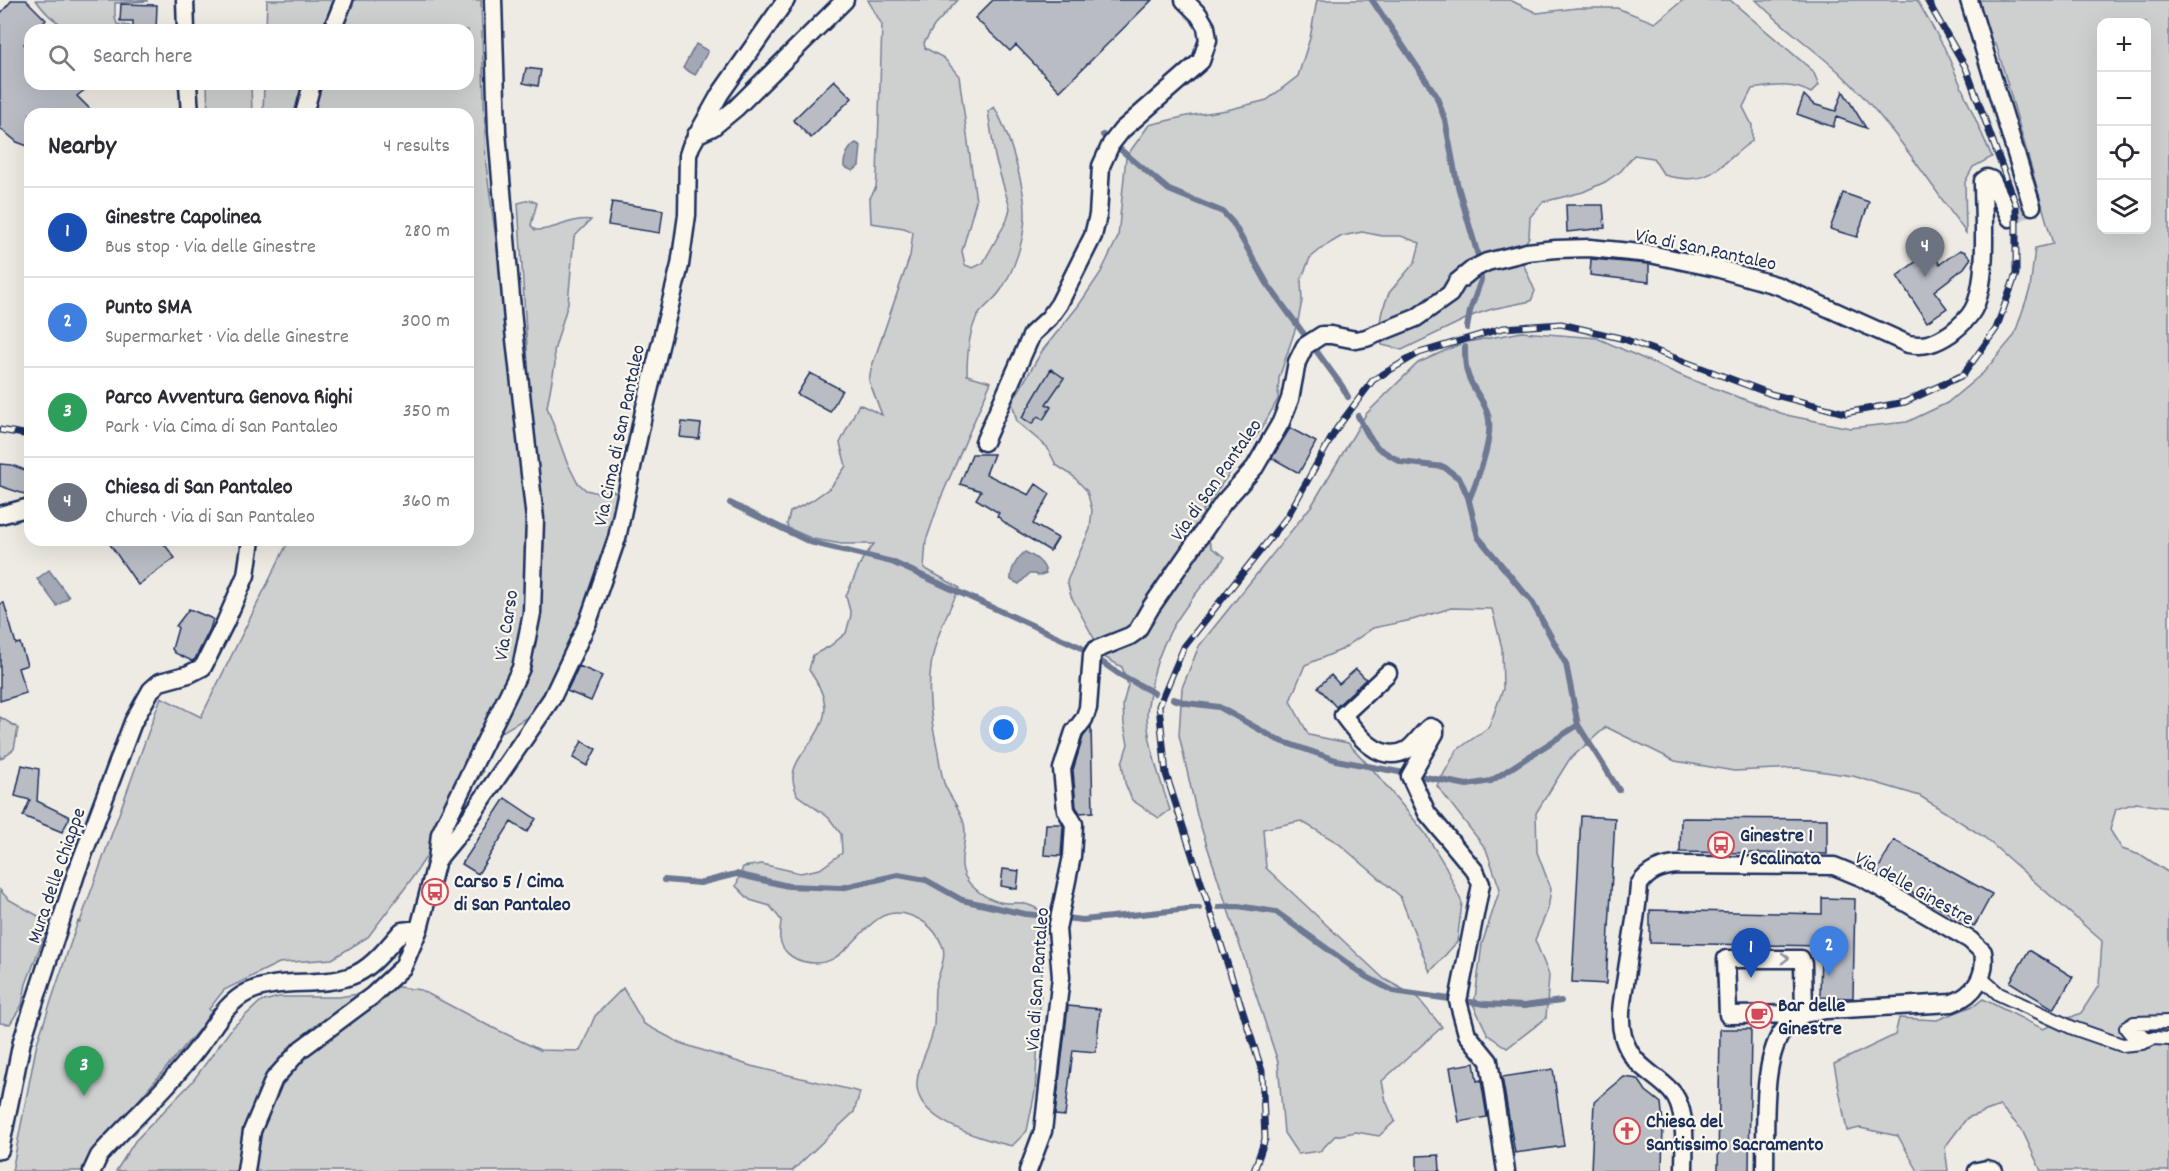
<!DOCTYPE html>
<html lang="en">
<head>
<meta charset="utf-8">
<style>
  body { margin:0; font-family:Dekko,sans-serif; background:#f2f2f3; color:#2b2b33 }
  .controls { position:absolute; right:18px; top:18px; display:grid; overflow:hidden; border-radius:12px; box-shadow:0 6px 24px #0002 }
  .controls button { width:54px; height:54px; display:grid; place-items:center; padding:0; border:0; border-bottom:2px solid #e1e1e2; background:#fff; color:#2b2b33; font:30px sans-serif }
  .you { position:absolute; left:1004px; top:730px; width:21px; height:21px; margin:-15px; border:4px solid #fff; border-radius:50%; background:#1a73e8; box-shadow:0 0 0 9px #1a73e833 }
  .badge { display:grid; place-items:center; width:39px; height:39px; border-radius:50%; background:#2563eb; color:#fff; font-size:20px; font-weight:700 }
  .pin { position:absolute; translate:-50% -50px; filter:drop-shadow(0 2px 3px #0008) }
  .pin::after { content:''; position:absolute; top:32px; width:21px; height:18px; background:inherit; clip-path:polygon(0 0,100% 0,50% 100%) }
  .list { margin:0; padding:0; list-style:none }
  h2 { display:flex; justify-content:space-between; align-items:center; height:78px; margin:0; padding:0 24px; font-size:26px }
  h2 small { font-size:20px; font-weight:400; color:#7c7c81 }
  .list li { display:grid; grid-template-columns:39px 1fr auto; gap:18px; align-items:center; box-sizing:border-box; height:90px; padding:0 24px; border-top:2px solid #e1e1e2 }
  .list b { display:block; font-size:22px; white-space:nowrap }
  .list p { margin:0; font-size:20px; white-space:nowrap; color:#7c7c81 }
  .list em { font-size:20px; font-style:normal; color:#7c7c81 }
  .icon { flex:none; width:33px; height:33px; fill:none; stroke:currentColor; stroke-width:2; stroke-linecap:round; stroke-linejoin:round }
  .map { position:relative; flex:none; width:2169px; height:1171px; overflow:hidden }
  .search { position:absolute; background:#fff; box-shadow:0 6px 24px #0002; left:24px; top:24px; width:450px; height:66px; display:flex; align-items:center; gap:15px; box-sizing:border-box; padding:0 21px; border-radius:18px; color:#7c7c81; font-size:22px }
  .panel { position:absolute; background:#fff; box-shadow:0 6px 24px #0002; left:24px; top:108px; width:450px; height:438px; border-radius:18px }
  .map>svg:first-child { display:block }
</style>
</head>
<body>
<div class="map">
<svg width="2169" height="1171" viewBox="0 0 2169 1171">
  <rect width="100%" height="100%" fill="#eeebe4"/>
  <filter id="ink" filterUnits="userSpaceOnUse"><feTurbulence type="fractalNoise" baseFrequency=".0167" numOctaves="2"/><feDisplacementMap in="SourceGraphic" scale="12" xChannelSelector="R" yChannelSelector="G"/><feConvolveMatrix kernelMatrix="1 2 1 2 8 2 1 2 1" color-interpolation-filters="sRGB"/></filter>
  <g filter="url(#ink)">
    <path fill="#cecfcf" stroke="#747f96" stroke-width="1.5" fill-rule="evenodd" d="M36 0H147V1L115 3V18L117 24 130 26 129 30C87 30 63 39 36 0Z
      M267 0H481L486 165 520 418 529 416 530 396 518 203 530 200 537 203 531 225 535 230C555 231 571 217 591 220L574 237 568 303 554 351 555 364 547 407 566 460 577 482 586 490 598 493 609 490 621 494 581 621 554 679 531 715 498 734 478 763 483 772 408 884 368 937 332 959 279 963 224 990 209 1009 213 1013 96 1150 84 1171H12L37 1043 78 921 80 922 161 697 201 717 287 544 286 540H468V114H263L264 84H468V30H266Z
      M868 0H958L934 26 924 43 925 48 944 58 959 76 976 201 962 251 965 265 973 268 983 263 1007 220 1010 208 995 157 988 111 994 107C1008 129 1026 190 1025 216 1024 240 1015 269 1001 290 995 300 983 307 977 317 969 332 967 358 967 375L991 382 940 500 926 541 924 568 960 588C930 643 922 681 936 742 939 756 940 770 944 783 949 796 959 807 963 820 971 843 951 863 971 885 981 895 993 902 1007 903 1013 903 1020 902 1025 904 1031 905 1037 909 1042 911L1044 936 1035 1092 1027 1131 1012 1146C982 1139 914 1121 917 1082 918 1062 932 1045 934 1025 935 1013 934 1001 935 989 937 976 948 957 942 945 936 931 927 922 914 917 876 900 863 940 836 957 819 969 784 963 780 939 779 933 781 926 781 920L770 906 750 900 736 886 743 867 762 864 800 873 820 869 842 853 841 834 829 818 797 795C796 790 792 782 793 776 793 766 801 755 807 747 831 717 830 700 809 670L813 655 830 646 846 633 851 615 846 596 862 560 874 544H842L813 539 788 528 787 524 790 512 811 501 831 487 846 466 840 443 859 404 882 415 869 381 871 369 910 256 913 232 904 228 871 223 870 198 876 187 877 175 882 25Z
      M1317 0H1510L1537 13 1577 8H1617L1655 23 1683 0H1730L1813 71 1819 85 1811 93C1791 82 1774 86 1752 89L1743 107 1752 125V141C1716 166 1713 188 1664 175L1653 158 1634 155 1621 171 1605 182 1583 192 1543 202 1530 217 1529 237 1519 254 1535 291 1531 301 1492 309 1474 315 1402 350 1382 345 1379 328 1382 311 1389 293 1415 262 1420 243 1401 236H1382L1362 232 1342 236 1325 246 1310 258 1301 280 1302 301 1298 321 1279 378 1278 399 1260 431 1203 510 1204 530 1212 548 1225 557C1190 602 1158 633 1150 693 1149 700 1147 708 1147 716 1148 744 1161 783 1170 810L1159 818 1132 800 1125 783 1122 763 1128 744 1124 725 1123 704 1128 685 1122 667 1104 657 1071 596 1067 581 1090 529 1092 510 1087 491 1073 476 1056 465 1047 447 1017 422 1012 402 1042 351 1079 305 1101 272 1118 237 1126 157 1149 125 1187 116 1227 110 1267 100 1298 76 1310 38Z
      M1756 0H1917L1944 47 1992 157 1973 167 1965 182 1966 233C1926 178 1889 119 1839 72 1812 47 1782 27 1756 0Z
      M1961 0H2169V808L2136 803 2116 809 2110 830 2122 849 2143 856 2169 873V1171H2041L2022 1130 2000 1106 1967 1118 1945 1147 1948 1171H1918L1898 1136 1860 1128 1847 1131 1834 1064 1895 1035 1899 1018 1937 1020 1975 1005 1983 999 2043 1029 2081 1013 2099 985 2102 941 1984 837 1920 796 1853 776 1798 768 1734 771 1675 761 1606 727 1569 760 1536 813 1537 852 1551 889 1548 909 1535 940 1549 975 1546 1018 1507 1048 1488 1035 1474 1006 1482 944 1500 889 1486 849 1437 786 1457 750 1489 727 1503 689 1502 648 1492 609 1451 608 1412 620 1373 628 1341 650 1305 665 1290 701 1309 735 1348 743 1374 771 1425 833 1446 867 1462 903 1457 942 1430 972 1400 896 1338 843 1301 821 1263 829 1266 868 1384 979 1417 997 1442 1027 1382 1081 1386 1101 1395 1121 1379 1136 1356 1132 1335 1136 1320 1151 1298 1154 1284 1133 1278 1062 1197 815 1179 735 1182 688 1199 646 1312 505 1366 414 1418 363 1462 343 1522 332 1597 338 1687 378 1786 415 1850 428 1907 422 1947 403 1983 373 2014 336 2030 289 2035 248 2053 244 1997 47ZM2102 22H2146V230H2102Z
      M207 84H251L252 114H208Z
      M0 717 18 728 14 749 0 759Z
      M0 890 8 899 47 921 42 942 26 984 22 1005 10 1024 0 1023Z
      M375 984 421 990 487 1025 540 1050 580 1051 595 1016 623 988 644 1024 680 1043 751 1066 860 1092 854 1112 792 1171H116L135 1141 192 1082 232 1028 260 1002 279 997H339L358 994Z"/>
    <path fill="#a3a8b4" stroke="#6d7892" stroke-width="1.5" d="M696 44 708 51 695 75 683 68Z
      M856 143 861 146 859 166 853 171 844 167C843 158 849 147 856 143Z
      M1025 552C1035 557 1044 562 1046 573L1038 576 1035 574H1029L1019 584 1011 580C1010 570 1017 558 1025 552Z
      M49 570 69 597 57 606 37 579Z"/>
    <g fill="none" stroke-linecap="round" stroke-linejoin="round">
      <path stroke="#6d7892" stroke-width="6" d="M1372 0 1436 95 1445 120 1457 183 1479 259 1481 280 1470 311 1467 328
        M1103 135 1169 190 1223 212 1233 223 1268 285 1342 386 1348 397
        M1465 347C1465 358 1465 370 1470 380 1474 390 1482 399 1486 409 1497 432 1478 477 1469 500
        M1358 416 1368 435 1378 448 1401 462 1444 467 1460 479 1468 497 1478 537 1532 602 1566 664 1578 725 1619 790
        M730 503 810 542 892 562 1080 647 1119 674 1154 693
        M1173 699 1187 703 1219 707 1278 740 1336 760 1467 785 1491 781 1578 725
        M664 880 700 883 736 874 788 886 841 888 898 875 926 880 962 900 1025 914 1083 920 1199 908
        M1219 907 1238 906 1276 912 1365 976 1393 991 1485 1004 1524 1006 1561 1001"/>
    </g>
    <path fill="#b9bcc3" stroke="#1b2f5e" stroke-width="1.5" d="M12 0H26L46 20 37 30H30V38L24 44 30 51V84H92L77 96 95 114H30V147L17 142 0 128V14Z
      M993 0H1152L1060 91 1016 45 1010 51 975 18Z
      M121 4 157 5 156 30H133V21H120Z
      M526 68 541 70 538 86 523 83Z
      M834 80 852 98 811 138 793 120Z
      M1843 91 1866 128 1836 117 1833 127 1797 114 1804 95 1813 104 1836 111Z
      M1843 193 1869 202 1857 237 1830 229Z
      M612 202 663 210 660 233 608 225Z
      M1566 205H1603L1605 228 1567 232Z
      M1960 250 1965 252 1971 258 1964 268 1934 291 1947 308 1927 322 1897 276 1930 251 1940 264Z
      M1591 259 1649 264V282L1590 275Z
      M1051 369 1064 378 1046 404 1051 407 1043 420 1038 416 1032 424 1022 418Z
      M810 373 842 390 830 412 797 394Z
      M682 422 701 424 699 439 680 437Z
      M1290 428 1316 442 1299 473 1272 458Z
      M972 454H994L986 474 1029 495 1036 484 1050 494 1033 524 1058 538 1050 551 1009 526 997 516 999 513 976 499 981 491 960 484Z
      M0 464 12 465 30 472V496L0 486Z
      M107 540H161L175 558 138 585Z
      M4 603 16 644 20 643 27 665 18 668 26 693 0 701V604Z
      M189 609 213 619 210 629 195 659 192 661 175 653 172 649 178 628 176 626Z
      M579 666 602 676 591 701 567 691Z
      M1356 669 1366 679 1336 707 1318 687 1331 675 1339 684Z
      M1091 727 1093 812 1080 813 1076 807 1073 770 1083 737Z
      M582 741 596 749 587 766 573 758Z
      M22 765 39 769 37 801 70 817 62 832 23 816 30 800 15 796Z
      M505 798 536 819 527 832 511 822 478 874 462 864Z
      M1581 816 1615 818 1606 984 1572 982Z
      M1681 818 1827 819V854L1680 852Z
      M1046 824H1062L1063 826 1061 856 1044 855Z
      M1894 840 1992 894 1974 927 1876 873Z
      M1003 869 1019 871 1017 889 1001 886Z
      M1822 898 1855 899 1853 998 1820 997 1821 946 1650 943V910L1822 914Z
      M2029 950 2073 977 2054 1009 2010 982Z
      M1068 1006 1100 1009 1096 1052 1073 1050 1065 1116 1055 1115Z
      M1720 1029H1751L1749 1171H1718Z
      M1474 1063 1477 1081 1481 1080 1487 1117 1459 1122 1450 1067Z
      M1553 1069 1564 1146 1515 1153 1502 1077Z
      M1624 1077 1638 1079 1646 1091 1661 1103 1663 1123 1662 1171H1591L1594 1102Z
      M1439 1155 1440 1171H1417V1156Z"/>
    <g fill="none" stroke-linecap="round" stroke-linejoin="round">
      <path stroke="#c4c5c9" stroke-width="16" stroke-dasharray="16 8" stroke-linecap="butt" d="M2010 218 2032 206"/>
      <defs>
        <path id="pedestrian" d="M1981 978 1999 994 2073 1028 2122 1045 2142 1043 2154 1038 2169 1039
          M2148 1041 2143 1035 2130 1033 2126 1028 2134 1023 2169 1022"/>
        <path id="minor" d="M185 0 186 30
          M1969 0 2032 206
          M332 30 344 0
          M188 84 190 114
          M304 114 312 84
          M696 135 713 127 736 108 845 0
          M984 442 1032 334 1049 318 1059 304 1093 236 1098 215 1101 166 1111 144 1122 130 1201 61 1208 40 1206 27 1199 15 1184 0
          M0 515 30 507
          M1388 673 1343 715C1357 734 1379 765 1407 750 1415 745 1422 733 1430 727L1435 729V733L1410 776 1427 813 1475 871 1481 884 1458 1001 1467 1034 1489 1061 1506 1171
          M437 860 460 832 552 698 588 622 617 538 644 411 680 265 687 215 688 155 691 146 720 94 786 0
          M0 1150 22 1041 76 874 133 722 151 690 160 682 189 674 203 667 225 623 246 575 251 540
          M92 1171 99 1156C123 1128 150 1105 174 1077 184 1065 194 1054 203 1041 216 1023 227 1002 248 992 281 977 318 988 351 976 372 969 388 946 402 931L419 929
          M246 1171 252 1131 274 1079 301 1049 372 996 403 967 419 929 437 860 440 834 521 668 532 613 535 519 513 321 497 132 493 0
          M1028 1171 1043 1131 1061 977 1057 929 1072 856 1074 824 1066 810 1062 769 1074 732 1084 719 1088 708 1092 655 1095 650 1130 636 1137 631 1151 607 1223 503 1255 467 1281 422 1290 399 1297 362 1305 346 1322 335H1331L1356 340 1366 338 1416 318 1450 294 1457 282 1473 269 1487 262 1527 252 1556 249 1590 248 1650 254 1716 268 1779 286 1908 344C1925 347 1936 343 1951 333 1960 326 1968 319 1973 310 1989 281 1983 215 1983 181L1987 178 1992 180 2010 218
          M1684 1171C1684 1148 1688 1109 1671 1091 1652 1071 1632 1067 1623 1036 1618 1017 1623 996 1626 977 1630 946 1637 916 1639 885 1648 871 1660 867 1676 865L1834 866 1863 878 1970 940 1983 952C1987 975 1975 995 1952 1003L1826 1010 1804 1014 1728 1015 1726 959H1801L1803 964 1804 1014
          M1765 1171C1766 1133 1761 1063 1782 1032 1787 1024 1796 1019 1804 1014
          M1977 1171 1987 1169 1994 1171"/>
      </defs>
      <use href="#pedestrian" stroke="#1b2f5e" stroke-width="16"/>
      <use href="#minor" stroke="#1b2f5e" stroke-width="21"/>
      <use href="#pedestrian" stroke="#fbf7ec" stroke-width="12"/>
      <use href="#minor" stroke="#fbf7ec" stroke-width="16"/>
      <defs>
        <path id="rail" d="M0 430 30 435
          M1254 1171 1265 1139 1262 1071 1166 774 1159 706 1184 647 1287 517 1337 428 1373 380 1419 353 1503 328 1561 324 1624 339 1771 394 1845 413 1905 402 1963 375 1996 329 2016 274V205L1966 68 1927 0"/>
      </defs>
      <use href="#rail" stroke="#1b2f5e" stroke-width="7"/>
      <use href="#rail" stroke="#fbf7ec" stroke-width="4.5" stroke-dasharray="14" stroke-linecap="butt"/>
    </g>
    <defs><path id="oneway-chevron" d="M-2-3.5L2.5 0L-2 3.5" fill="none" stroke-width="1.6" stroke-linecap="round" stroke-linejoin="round" transform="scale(1.5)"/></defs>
    <use stroke="#8b93a5" href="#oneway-chevron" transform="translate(1785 958)"/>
  </g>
  <defs>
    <symbol id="bus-ring" viewBox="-11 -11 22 22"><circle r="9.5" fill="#fbf7ec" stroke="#d1495b" stroke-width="1.5"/><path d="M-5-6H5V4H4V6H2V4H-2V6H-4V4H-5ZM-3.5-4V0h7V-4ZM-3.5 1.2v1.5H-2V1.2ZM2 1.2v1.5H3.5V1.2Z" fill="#d1495b"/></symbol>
    <symbol id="cafe-ring" viewBox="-11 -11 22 22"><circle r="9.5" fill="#fbf7ec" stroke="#d1495b" stroke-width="1.5"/><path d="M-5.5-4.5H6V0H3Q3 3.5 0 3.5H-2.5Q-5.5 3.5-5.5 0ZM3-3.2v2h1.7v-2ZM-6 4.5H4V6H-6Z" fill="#d1495b"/></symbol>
    <symbol id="church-ring" viewBox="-11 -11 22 22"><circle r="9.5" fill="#fbf7ec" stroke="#d1495b" stroke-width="1.5"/><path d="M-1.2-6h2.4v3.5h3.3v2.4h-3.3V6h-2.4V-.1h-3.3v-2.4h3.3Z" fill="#d1495b"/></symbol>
  </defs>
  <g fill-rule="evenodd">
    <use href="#bus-ring" x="1706" y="830" width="30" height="30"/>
    <use href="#bus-ring" x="420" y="877" width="30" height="30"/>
    <use href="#cafe-ring" x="1744" y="1000" width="30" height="30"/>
    <use href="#church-ring" x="1612" y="1116" width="30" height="30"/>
  </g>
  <g text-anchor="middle" stroke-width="4.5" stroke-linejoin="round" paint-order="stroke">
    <g font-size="20" fill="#1b2f5e" stroke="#fbf7ec">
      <text transform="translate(1706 248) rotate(12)" y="7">Via di San Pantaleo</text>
      <text transform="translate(618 435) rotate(-78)" y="7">Via Cima di San Pantaleo</text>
      <text transform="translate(1215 479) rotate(-55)" y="7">Via di San Pantaleo</text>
      <text transform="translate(505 625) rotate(-81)" y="7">Via Carso</text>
      <text transform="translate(55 875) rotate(-71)" y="7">Mura delle Chiappe</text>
      <text transform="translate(1915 887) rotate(29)" y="7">Via delle Ginestre</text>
      <text transform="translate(1036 979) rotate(-86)" y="7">Via di San Pantaleo</text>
    </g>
    <g font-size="20" font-weight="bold" fill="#1b2f5e" stroke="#fbf7ec" text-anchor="start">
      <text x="1740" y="841">Ginestre 1<tspan x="1740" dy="23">/ Scalinata</tspan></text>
      <text x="454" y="887">Carso 5 / Cima<tspan x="454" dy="23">di San Pantaleo</tspan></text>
      <text x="1778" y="1011">Bar delle<tspan x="1778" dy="23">Ginestre</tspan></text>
      <text x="1646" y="1127">Chiesa del<tspan x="1646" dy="23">Santissimo Sacramento</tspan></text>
    </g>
  </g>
</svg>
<div class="controls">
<button>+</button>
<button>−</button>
<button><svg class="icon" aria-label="locate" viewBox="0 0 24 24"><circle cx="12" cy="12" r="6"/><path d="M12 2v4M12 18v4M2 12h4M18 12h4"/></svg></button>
<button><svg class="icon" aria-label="layers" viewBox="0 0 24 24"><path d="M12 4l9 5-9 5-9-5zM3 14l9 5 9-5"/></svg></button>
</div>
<div class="you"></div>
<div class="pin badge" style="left:1751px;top:978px;background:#1a4fb4">1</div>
<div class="pin badge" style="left:1829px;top:976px;background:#3f7fe0">2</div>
<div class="pin badge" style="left:84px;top:1096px;background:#2e9e5b">3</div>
<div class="pin badge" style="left:1925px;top:277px;background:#6b7280">4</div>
<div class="search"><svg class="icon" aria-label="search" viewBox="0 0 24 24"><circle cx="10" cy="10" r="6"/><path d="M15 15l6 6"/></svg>Search here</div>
<section class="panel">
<h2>Nearby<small>4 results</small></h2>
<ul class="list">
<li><span class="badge" style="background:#1a4fb4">1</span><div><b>Ginestre Capolinea</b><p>Bus stop · Via delle Ginestre</p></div><em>280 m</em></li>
<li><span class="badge" style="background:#3f7fe0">2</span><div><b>Punto SMA</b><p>Supermarket · Via delle Ginestre</p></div><em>300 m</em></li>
<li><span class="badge" style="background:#2e9e5b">3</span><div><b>Parco Avventura Genova Righi</b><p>Park · Via Cima di San Pantaleo</p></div><em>350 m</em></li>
<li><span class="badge" style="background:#6b7280">4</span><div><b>Chiesa di San Pantaleo</b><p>Church · Via di San Pantaleo</p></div><em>360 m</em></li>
</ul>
</section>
</div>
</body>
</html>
